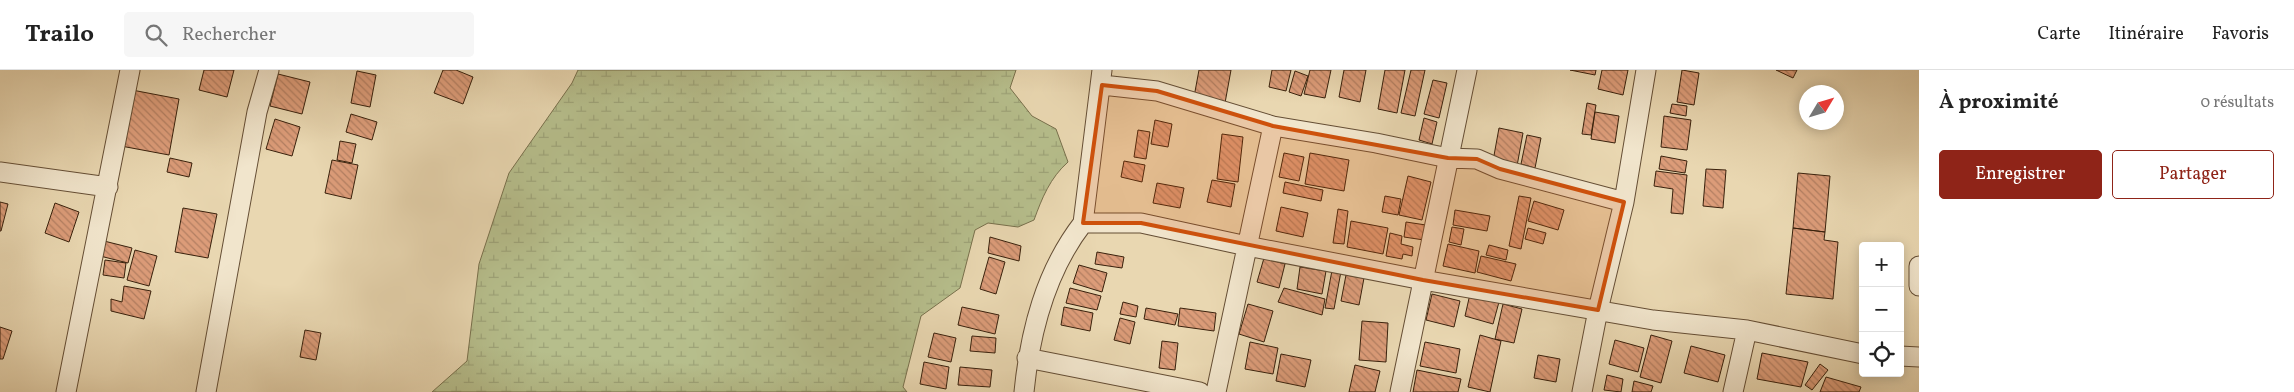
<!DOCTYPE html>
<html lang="fr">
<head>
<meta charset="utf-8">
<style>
  body { margin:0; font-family:Vollkorn,serif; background:#f6f6f6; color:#222 }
  .controls { position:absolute; right:15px; bottom:15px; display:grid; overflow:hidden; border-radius:5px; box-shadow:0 2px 12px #0003 }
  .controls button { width:45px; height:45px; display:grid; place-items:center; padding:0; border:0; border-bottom:1px solid #e0e0e0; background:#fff; color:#222; font:25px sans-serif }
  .compass { position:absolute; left:1799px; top:15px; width:45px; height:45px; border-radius:50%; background:#fff; box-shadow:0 2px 12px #0003; rotate:52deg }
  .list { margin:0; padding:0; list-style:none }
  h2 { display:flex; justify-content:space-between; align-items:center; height:65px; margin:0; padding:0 20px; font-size:21px }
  h2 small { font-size:16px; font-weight:400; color:#767676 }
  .actions { display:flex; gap:10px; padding:15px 20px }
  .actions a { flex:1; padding:11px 0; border:1px solid #8f2418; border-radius:5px; text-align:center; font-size:18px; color:#8f2418 }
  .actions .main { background:#8f2418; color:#fff }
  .icon { flex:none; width:28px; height:28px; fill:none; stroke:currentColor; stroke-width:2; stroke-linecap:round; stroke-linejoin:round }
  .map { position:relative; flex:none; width:1919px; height:322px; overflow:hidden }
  header { display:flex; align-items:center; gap:30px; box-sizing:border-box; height:70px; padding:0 25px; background:#fff; border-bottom:1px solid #e0e0e0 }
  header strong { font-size:24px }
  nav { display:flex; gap:28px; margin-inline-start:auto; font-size:18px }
  .search { width:350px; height:45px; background:#f6f6f6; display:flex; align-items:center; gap:12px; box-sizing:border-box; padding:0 18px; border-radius:5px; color:#767676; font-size:19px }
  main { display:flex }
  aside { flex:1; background:#fff }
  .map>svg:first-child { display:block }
</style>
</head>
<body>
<header>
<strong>Trailo</strong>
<div class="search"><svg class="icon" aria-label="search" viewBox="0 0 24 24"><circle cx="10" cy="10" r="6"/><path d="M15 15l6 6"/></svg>Rechercher</div>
<nav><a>Carte</a><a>Itinéraire</a><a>Favoris</a></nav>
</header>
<main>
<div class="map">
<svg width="1919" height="322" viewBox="0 0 1919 322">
  <defs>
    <pattern id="wetland-marsh" width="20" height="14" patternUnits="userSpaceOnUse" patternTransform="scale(1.25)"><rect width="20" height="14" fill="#b6be8c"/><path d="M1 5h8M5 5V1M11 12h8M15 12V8" fill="none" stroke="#9da378"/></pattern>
    <pattern id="building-back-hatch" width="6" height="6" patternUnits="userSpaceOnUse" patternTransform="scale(1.25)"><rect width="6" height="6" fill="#dc9c79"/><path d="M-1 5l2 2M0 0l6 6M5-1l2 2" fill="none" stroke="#b37f62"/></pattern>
  </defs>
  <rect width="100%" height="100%" fill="#e9d7b1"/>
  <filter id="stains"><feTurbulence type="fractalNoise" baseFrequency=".004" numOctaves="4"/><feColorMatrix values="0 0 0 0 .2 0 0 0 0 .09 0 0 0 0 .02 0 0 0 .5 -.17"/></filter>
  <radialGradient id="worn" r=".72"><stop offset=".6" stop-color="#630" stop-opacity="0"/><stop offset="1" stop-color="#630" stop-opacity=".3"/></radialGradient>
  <path fill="url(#wetland-marsh)" stroke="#78704c" d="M578 0H1016L1010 18 1032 46 1056 59 1068 92C1050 108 1042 128 1034 150L1018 157 988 153 975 160 960 218 921 246 903 317 907 322H432L467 291 479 194 509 103 572 13Z"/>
  <path fill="url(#building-back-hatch)" stroke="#39210c" d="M204 0H234L227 27 199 20Z
    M443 0H456L473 7 463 34 434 23Z
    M1199 0H1231L1225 33 1194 27Z
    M1272 0H1291L1286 21 1269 17Z
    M1310 0H1331L1325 28 1304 24Z
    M1344 0H1366L1360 32 1339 27Z
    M1385 0H1405L1397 43 1378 39Z
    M1411 0H1425L1415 46 1401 43Z
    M1570 0H1596L1595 5Z
    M1602 0H1628L1623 25 1598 19Z
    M1682 0 1699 3 1694 35 1677 32Z
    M1776 0H1797L1793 8Z
    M357 1 376 5 370 37 351 33Z
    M1295 1 1308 6 1301 26 1289 22Z
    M278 4 310 12 302 44 270 36Z
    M1433 10 1447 13 1439 48 1424 44Z
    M132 20 179 29 169 85 121 76Z
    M1587 33 1596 35 1591 65 1582 64Z
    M1672 34 1687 36 1686 46 1670 43Z
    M1595 42 1619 46 1615 73 1591 69Z
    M351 44 377 52 372 70 346 62Z
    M1664 46 1691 50 1687 80 1661 77Z
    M1424 48 1437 52 1432 74 1419 70Z
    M275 49 300 57 292 86 266 79Z
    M1155 50 1172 54 1168 77 1151 74Z
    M1499 58 1523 63 1517 96 1493 91Z
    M1138 60 1150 62 1146 89 1134 87Z
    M1222 64 1243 67 1238 112 1217 109Z
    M1527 65 1541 68 1535 98 1521 94Z
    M340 71 356 74 352 93 337 90Z
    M1284 83 1304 87 1299 111 1279 107Z
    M1310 83 1349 90 1344 121 1305 114Z
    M1661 86 1687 91 1685 103 1659 99Z
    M170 88 192 93 189 107 167 102Z
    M332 90 358 95 351 129 325 123Z
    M1124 91 1145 95 1142 112 1121 107Z
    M1706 99 1726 100 1723 138 1703 136Z
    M1656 101 1687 105 1683 144 1671 143 1673 119 1654 116Z
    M1798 103 1830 106 1825 162 1793 158Z
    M1408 106 1431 112 1422 150 1399 145Z
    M1212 110 1235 114 1231 137 1207 132Z
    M1285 112 1323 120 1321 131 1283 123Z
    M1157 113 1184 118 1180 138 1153 133Z
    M1385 126 1401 129 1398 145 1382 142Z
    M1519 126 1531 128 1521 179 1509 176Z
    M1534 131 1564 140 1558 160 1528 151Z
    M0 132 8 134 1 161H0Z
    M55 133 79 142 69 172 45 163Z
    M1281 137 1308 143 1303 167 1276 161Z
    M183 138 217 144 208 188 175 182Z
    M1338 139 1348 141 1344 174 1333 173Z
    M1455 140 1490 146 1487 161 1453 155Z
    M1351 151 1388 158 1383 184 1347 177Z
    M1406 152 1426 155 1424 170 1404 167Z
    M1452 157 1464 159 1461 175 1449 172Z
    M1528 158 1546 163 1543 174 1525 169Z
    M1793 158 1825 162 1824 170 1838 172 1833 229 1786 224Z
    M1390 163 1402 166 1401 174 1413 177 1412 186 1403 184 1402 189 1386 186Z
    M990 167 1021 176 1019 191 988 183Z
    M104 171 132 178 128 193 100 186Z
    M1448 174 1479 181 1475 203 1443 196Z
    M1489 175 1508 180 1506 190 1486 185Z
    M135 180 157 186 149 216 127 210Z
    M1097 182 1124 187 1122 198 1095 194Z
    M1481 186 1516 194 1511 211 1477 202Z
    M989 187 1005 192 996 224 980 219Z
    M1264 188 1285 194 1279 218 1257 212Z
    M105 190 126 193 124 208 103 205Z
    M1079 195 1107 203 1102 222 1073 213Z
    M1333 195 1342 196 1334 239 1325 238Z
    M1300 197 1326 201 1322 224 1297 219Z
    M1346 205 1364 208 1359 235 1341 231Z
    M124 216 151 221 144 249 111 241V229L122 232Z
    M1070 218 1101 226 1097 240 1066 233Z
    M1284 218 1325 229 1322 245 1278 232Z
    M1432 224 1460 231 1454 257 1426 250Z
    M1470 224 1499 232 1493 254 1465 246Z
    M1123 232 1138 236 1136 247 1120 244Z
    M1248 234 1273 241 1264 272 1239 264Z
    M1503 234 1522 239 1514 273 1495 269Z
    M962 237 999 245 995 264 958 255Z
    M1064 237 1093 243 1090 261 1061 255Z
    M1146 238 1178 244 1175 255 1144 249Z
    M1180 238 1216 243 1214 261 1178 256Z
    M1120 248 1135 252 1130 274 1114 270Z
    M1362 251 1388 253 1386 292 1359 290Z
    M0 257 12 261 3 289H0Z
    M305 260 321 263 316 290 300 287Z
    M934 263 956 268 951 292 928 287Z
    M1480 265 1501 271 1490 322 1468 317Z
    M1651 265 1672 271 1661 313 1640 307Z
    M972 266 996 268 995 283 970 281Z
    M1615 270 1644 278 1638 302 1609 294Z
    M1162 271 1178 273 1175 300 1159 298Z
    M1250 272 1278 278 1273 304 1245 299Z
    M1425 272 1460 279 1456 303 1420 296Z
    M1691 276 1725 285 1718 312 1684 303Z
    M1762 283 1808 292 1801 317 1757 309Z
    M1281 284 1311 290 1305 317 1276 311Z
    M1538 285 1560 289 1556 312 1534 308Z
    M924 292 949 297 946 319 920 314Z
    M1820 294 1828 300 1812 320 1805 315Z
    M1355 295 1380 301 1375 322H1349Z
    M960 297 992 300 990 317 958 315Z
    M1417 300 1461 309 1458 322H1413Z
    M1607 305 1623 309 1621 322 1604 320Z
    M1826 307 1861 317 1859 322H1820Z
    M1634 311 1653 316 1651 322H1632Z"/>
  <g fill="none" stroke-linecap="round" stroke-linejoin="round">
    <defs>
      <path id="minor" d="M1102 15 1157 21 1273 56 1376 73 1448 88 1477 89 1500 99 1624 132
        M0 102 108 117
        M1083 153 1102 0
        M1919 196V216
        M1900 286 1919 287
        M1027 288 1200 322
        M66 322 130 0
        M206 322 257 42 269 0
        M1024 322C1030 262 1045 202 1083 153H1141L1247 176 1423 210 1653 250 1747 260 1863 284
        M1216 322 1273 56
        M1400 322 1467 0
        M1582 322 1598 240 1624 132 1646 0
        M1733 322 1747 260"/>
    </defs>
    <use href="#minor" stroke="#654e35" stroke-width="21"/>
    <use href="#minor" stroke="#f1e5cc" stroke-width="19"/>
  </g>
  <path fill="#ce510c" fill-opacity="0.2" stroke="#ce510c" stroke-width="4" stroke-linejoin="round" d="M1102 15 1157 21 1273 56 1448 88 1477 89 1500 99 1624 132 1598 240 1423 210 1141 153H1083Z"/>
  <rect width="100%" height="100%" filter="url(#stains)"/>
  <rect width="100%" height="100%" fill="url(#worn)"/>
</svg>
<div class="controls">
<button>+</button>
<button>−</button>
<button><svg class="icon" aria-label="locate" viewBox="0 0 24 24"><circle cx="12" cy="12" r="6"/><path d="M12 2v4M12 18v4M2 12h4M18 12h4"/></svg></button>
</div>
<svg class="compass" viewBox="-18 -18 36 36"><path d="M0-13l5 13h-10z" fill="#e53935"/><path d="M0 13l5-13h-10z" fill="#767676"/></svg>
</div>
<aside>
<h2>À proximité<small>0 résultats</small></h2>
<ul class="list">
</ul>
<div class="actions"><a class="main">Enregistrer</a><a>Partager</a></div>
</aside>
</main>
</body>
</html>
